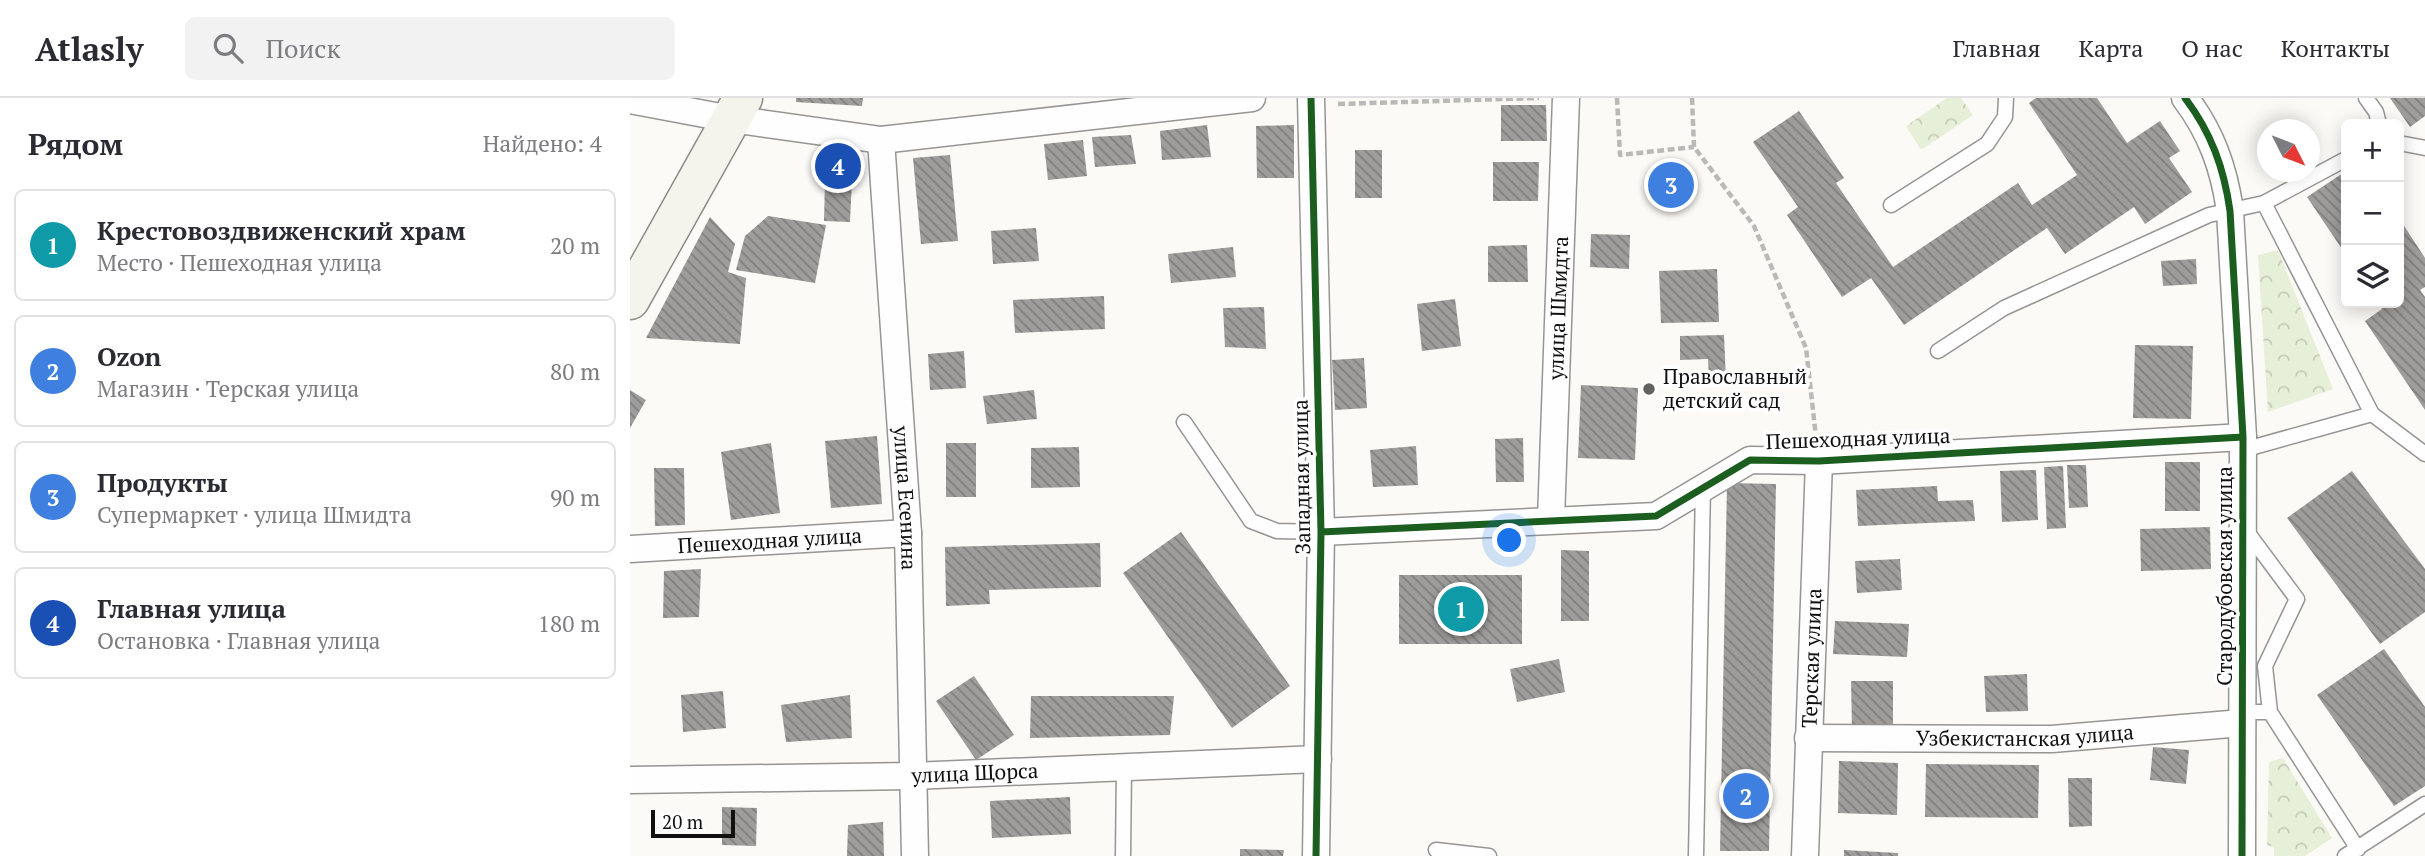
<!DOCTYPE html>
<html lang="ru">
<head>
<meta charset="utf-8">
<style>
  body { margin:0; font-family:"PT Serif",serif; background:#f2f2f3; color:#2b2b33 }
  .controls { position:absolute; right:21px; top:21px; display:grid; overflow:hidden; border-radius:10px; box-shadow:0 4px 18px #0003 }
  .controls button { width:63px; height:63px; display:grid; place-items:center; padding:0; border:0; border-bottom:2px solid #e1e1e2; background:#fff; color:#2b2b33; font:35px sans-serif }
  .compass { position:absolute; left:1627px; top:21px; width:63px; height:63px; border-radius:50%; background:#fff; box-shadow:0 4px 18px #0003; rotate:132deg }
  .scale { position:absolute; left:21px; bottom:18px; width:84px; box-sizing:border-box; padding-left:7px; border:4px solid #101010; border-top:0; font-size:19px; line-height:24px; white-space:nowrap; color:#101010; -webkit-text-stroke:5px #fff; paint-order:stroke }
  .you { position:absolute; left:880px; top:443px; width:24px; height:24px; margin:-18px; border:5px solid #fff; border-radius:50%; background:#1a73e8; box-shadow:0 0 0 10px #1a73e833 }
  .badge { display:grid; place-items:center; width:46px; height:46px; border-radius:50%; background:#626260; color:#fff; font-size:23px; font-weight:700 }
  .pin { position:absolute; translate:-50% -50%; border:4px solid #fff; box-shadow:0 2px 7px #0006 }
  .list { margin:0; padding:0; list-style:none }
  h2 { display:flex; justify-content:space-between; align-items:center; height:91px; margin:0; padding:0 28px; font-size:30px }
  h2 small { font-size:23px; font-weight:400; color:#7c7c81 }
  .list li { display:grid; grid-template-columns:46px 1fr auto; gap:21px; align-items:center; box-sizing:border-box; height:112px; margin:0 14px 14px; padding:0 14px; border:2px solid #e1e1e2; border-radius:10px }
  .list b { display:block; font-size:26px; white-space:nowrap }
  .list p { margin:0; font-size:23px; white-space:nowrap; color:#7c7c81 }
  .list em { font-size:23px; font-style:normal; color:#7c7c81 }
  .icon { flex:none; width:38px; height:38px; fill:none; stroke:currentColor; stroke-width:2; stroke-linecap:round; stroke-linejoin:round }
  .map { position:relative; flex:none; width:1795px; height:758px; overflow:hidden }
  header { display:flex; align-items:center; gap:42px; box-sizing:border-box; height:98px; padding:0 35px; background:#fff; border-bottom:2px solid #e1e1e2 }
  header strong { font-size:33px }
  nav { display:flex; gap:38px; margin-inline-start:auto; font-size:24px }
  .search { width:490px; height:63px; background:#f2f2f3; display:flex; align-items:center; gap:18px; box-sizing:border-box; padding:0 24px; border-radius:10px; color:#7c7c81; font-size:26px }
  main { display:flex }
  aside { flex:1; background:#fff }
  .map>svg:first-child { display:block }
</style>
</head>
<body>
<header>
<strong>Atlasly</strong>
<div class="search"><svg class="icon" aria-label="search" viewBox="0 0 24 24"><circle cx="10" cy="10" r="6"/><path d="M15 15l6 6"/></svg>Поиск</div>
<nav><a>Главная</a><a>Карта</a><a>О нас</a><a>Контакты</a></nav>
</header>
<main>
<aside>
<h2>Рядом<small>Найдено: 4</small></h2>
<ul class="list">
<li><span class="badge" style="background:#0f9aa8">1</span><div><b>Крестовоздвиженский храм</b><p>Место · Пешеходная улица</p></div><em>20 m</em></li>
<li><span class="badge" style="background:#3f7fe0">2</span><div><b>Ozon</b><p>Магазин · Терская улица</p></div><em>80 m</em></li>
<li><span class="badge" style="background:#3f7fe0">3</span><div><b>Продукты</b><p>Супермаркет · улица Шмидта</p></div><em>90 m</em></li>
<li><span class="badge" style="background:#1a4fb4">4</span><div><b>Главная улица</b><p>Остановка · Главная улица</p></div><em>180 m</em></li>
</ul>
</aside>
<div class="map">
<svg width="1795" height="758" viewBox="0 0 1795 758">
  <defs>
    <pattern id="park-crowns" width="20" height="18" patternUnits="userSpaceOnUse" patternTransform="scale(1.75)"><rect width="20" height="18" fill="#e6efd8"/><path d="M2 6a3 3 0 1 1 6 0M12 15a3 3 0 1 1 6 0" fill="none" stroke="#c4ccb8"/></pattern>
    <pattern id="building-back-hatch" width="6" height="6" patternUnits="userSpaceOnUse" patternTransform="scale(1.75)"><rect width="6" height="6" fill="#9f9d9b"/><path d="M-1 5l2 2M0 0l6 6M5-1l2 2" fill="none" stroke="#807f7d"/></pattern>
  </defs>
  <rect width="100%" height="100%" fill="#fbfaf6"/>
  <path fill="url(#park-crowns)" d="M1317 0H1331L1343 17 1291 52 1276 28Z
    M1648 152 1703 291 1638 314 1628 157Z
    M1653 660 1702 740 1675 758H1644V749L1637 747 1639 664Z"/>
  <path fill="url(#building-back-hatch)" d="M166 0H233L232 8 166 4Z
    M1406 0H1467L1497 45 1530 23 1550 53 1539 60 1562 94 1515 126 1504 109 1435 156 1417 130 1274 227 1241 180 1212 199 1157 117 1168 109 1123 44 1169 13 1214 80 1206 85 1263 169 1388 85 1402 107 1447 77 1399 5Z
    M1760 0H1795V18L1780 29Z
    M871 7H916L917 43H871Z
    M577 27 581 59 532 62 530 33Z
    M664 27V80H627L626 28Z
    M501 37 506 66 465 69 462 39Z
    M453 42 457 78 418 82 414 46Z
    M725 52H752V100H725Z
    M320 57 328 143 291 146 283 60Z
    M863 64H909L908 103H863Z
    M1053 66 1056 105 1030 108 1026 68Z
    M1716 73V157L1677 99Z
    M195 81 222 82 220 124 194 123Z
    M138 118 196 127 185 185 106 172 115 138Z
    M80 119 105 146 98 174 116 180 110 246 16 240Z
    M1769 120 1795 160V189L1790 192 1795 199V312L1735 223 1752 211 1748 205H1769Z
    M406 130 409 163 363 166 361 133Z
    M961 136 1000 137 999 171 960 169Z
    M897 147 898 184H858V148Z
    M603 149 606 179 541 185 538 156Z
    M1566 161 1567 186 1533 188 1531 163Z
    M1087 171 1089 224 1031 225 1029 173Z
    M474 198 475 231 385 235 383 202Z
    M825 201 831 248 792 253 787 206Z
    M634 209 636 251 595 249 593 210Z
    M1094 237 1096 282 1079 283 1078 261 1050 262V238Z
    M1505 247 1563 248 1561 321 1503 320Z
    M334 253 336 290 300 292 298 256Z
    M734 260 737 310 705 312 702 262Z
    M951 287 1008 290 1005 362 948 360Z
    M0 292 16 302 0 330Z
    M404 292 407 321 357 326 353 298Z
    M247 338 252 406 201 410 195 343Z
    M893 340 894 384H866L865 341Z
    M141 345 150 415 101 422 91 354Z
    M316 345H346V399H316Z
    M786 348 788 387 743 389 740 352Z
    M449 349 450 389 401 390V350Z
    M1535 364H1570V413H1535Z
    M1437 367H1456L1458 409 1439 410Z
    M1433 368 1436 430 1417 431 1414 369Z
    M24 370H54L55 427 25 428Z
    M1406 372 1408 422 1372 424 1370 373Z
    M1722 373 1795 471V514L1750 546 1657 420Z
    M1097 385 1146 386 1139 753H1090Z
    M1307 388 1308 403 1343 402 1345 423 1228 428 1226 392Z
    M1580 429 1581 471 1511 473 1510 431Z
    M551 434 660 588 602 630 493 475Z
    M470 445 471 489 359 492 360 506 316 508 315 449Z
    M931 452 959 453V523H931Z
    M1270 461 1272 492 1227 495 1225 463Z
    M71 471 69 519 33 520 34 473Z
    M769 477H892V546H769Z
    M1205 523 1279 526 1277 559 1203 556Z
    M1754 551 1795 609V688L1764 708 1687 597Z
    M929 561 935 594 887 604 880 571Z
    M1397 576 1398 613 1356 614 1354 578Z
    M344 578 384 637 346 662 306 603Z
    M1221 583H1263V630H1222Z
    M93 593 96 630 53 634 51 597Z
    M220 597 222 640 156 644 151 607Z
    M401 598H544L540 637 400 640Z
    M1523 649 1559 652 1556 686 1520 682Z
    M1209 663 1268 665 1267 717 1208 715Z
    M1296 666 1409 667 1408 720 1295 719Z
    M1438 680H1462V728L1439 729Z
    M440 699 441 736 362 740 360 703Z
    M92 709 127 710 126 748 92 747Z
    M253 724 254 758H217L218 727Z
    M610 751 654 752 653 758H610Z
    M1214 752 1268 755V758H1214Z"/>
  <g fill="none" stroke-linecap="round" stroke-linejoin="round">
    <defs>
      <path id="service" d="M1736 0 1746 14 1749 26
        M1769 45 1795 50
        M1634 105 1742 316 1795 356
        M1261 107 1357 46 1375 19 1376 0
        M1308 253 1374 210 1579 117 1634 105 1716 61
        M554 324 621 423 647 433 691 434
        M1613 352 1742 316
        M1615 431 1667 501 1635 568 1640 614
        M1612 614H1640L1728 751
        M806 752 859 758
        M493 758 494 669
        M1066 758 1073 388
        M1715 758 1795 706"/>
      <g id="minor">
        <path d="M681 0 691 434 686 758"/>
        <path d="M1555 0C1581 34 1594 70 1600 113L1613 339 1612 758"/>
        <path d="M0 2 101 21 251 42 622 0"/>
        <path id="s1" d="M251 42 278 435 285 758"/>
        <path id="s2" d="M921 422 936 0"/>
        <path d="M691 434 1026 418 1120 362 1189 363 1613 339"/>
        <path id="s3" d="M0 451 278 435"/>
        <path id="s4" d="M1178 640 1422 641 1612 625"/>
        <path id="s5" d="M0 682 282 678 688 661"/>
        <path id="s6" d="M1175 758 1189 363"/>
      </g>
      <path id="secondary" d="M0 202 113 0"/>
    </defs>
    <use href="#service" stroke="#969594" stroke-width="17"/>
    <use href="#minor" stroke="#969594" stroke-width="29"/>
    <use href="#secondary" stroke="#8c8c8a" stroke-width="41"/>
    <path stroke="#b9b9b8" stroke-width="4.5" stroke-dasharray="7 3.5" stroke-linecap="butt" d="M987 0 990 57 1064 49
      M1062 0 1064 49 1124 128 1176 250 1186 339
      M708 6 909 0"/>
    <use href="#service" stroke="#fefefe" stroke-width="14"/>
    <use href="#minor" stroke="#fefefe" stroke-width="26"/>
    <use href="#secondary" stroke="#f4f3ec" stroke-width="38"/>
    <defs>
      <path id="cycleway" d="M681 0 691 434 686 758
        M1555 0C1581 34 1594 70 1600 113L1613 339 1612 758
        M691 434 1026 418 1120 362 1189 363 1613 339"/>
    </defs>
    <use href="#cycleway" stroke="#fff" stroke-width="11"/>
    <use href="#cycleway" stroke="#1b5e20" stroke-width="7"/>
  </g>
  <circle fill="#626260" stroke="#fff" stroke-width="2.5" cx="1019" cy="291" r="7"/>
  <g text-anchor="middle" stroke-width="7" stroke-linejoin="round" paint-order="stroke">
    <g font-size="21" fill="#101010" stroke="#fff">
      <text dy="7" stroke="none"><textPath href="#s2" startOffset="212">улица Шмидта</textPath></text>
      <text transform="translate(1228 341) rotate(-2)" y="7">Пешеходная улица</text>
      <text transform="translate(672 379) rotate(-91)" y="7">Западная улица</text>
      <text dy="7" stroke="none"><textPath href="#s1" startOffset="359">улица Есенина</textPath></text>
      <text dy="7" stroke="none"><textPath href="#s3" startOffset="140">Пешеходная улица</textPath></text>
      <text transform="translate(1595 478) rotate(-90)" y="7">Стародубовская улица</text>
      <text dy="7" stroke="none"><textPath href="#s6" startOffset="198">Терская улица</textPath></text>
      <text dy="7" stroke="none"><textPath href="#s4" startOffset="217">Узбекистанская улица</textPath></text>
      <text dy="7" stroke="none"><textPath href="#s5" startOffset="345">улица Щорса</textPath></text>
    </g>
    <g font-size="21" fill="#101010" stroke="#fff" text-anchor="start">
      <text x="1033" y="286">Православный<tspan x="1033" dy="24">детский сад</tspan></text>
    </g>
  </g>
</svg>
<div class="controls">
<button>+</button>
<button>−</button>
<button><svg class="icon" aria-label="layers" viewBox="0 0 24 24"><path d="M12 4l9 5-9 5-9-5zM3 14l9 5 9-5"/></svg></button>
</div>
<svg class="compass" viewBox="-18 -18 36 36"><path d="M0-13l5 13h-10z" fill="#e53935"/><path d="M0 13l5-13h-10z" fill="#7c7c81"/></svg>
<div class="scale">20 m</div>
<div class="you"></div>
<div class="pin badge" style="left:831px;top:511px;background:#0f9aa8">1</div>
<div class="pin badge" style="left:1116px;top:698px;background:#3f7fe0">2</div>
<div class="pin badge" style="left:1041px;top:87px;background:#3f7fe0">3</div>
<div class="pin badge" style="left:208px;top:68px;background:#1a4fb4">4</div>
</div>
</main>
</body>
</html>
